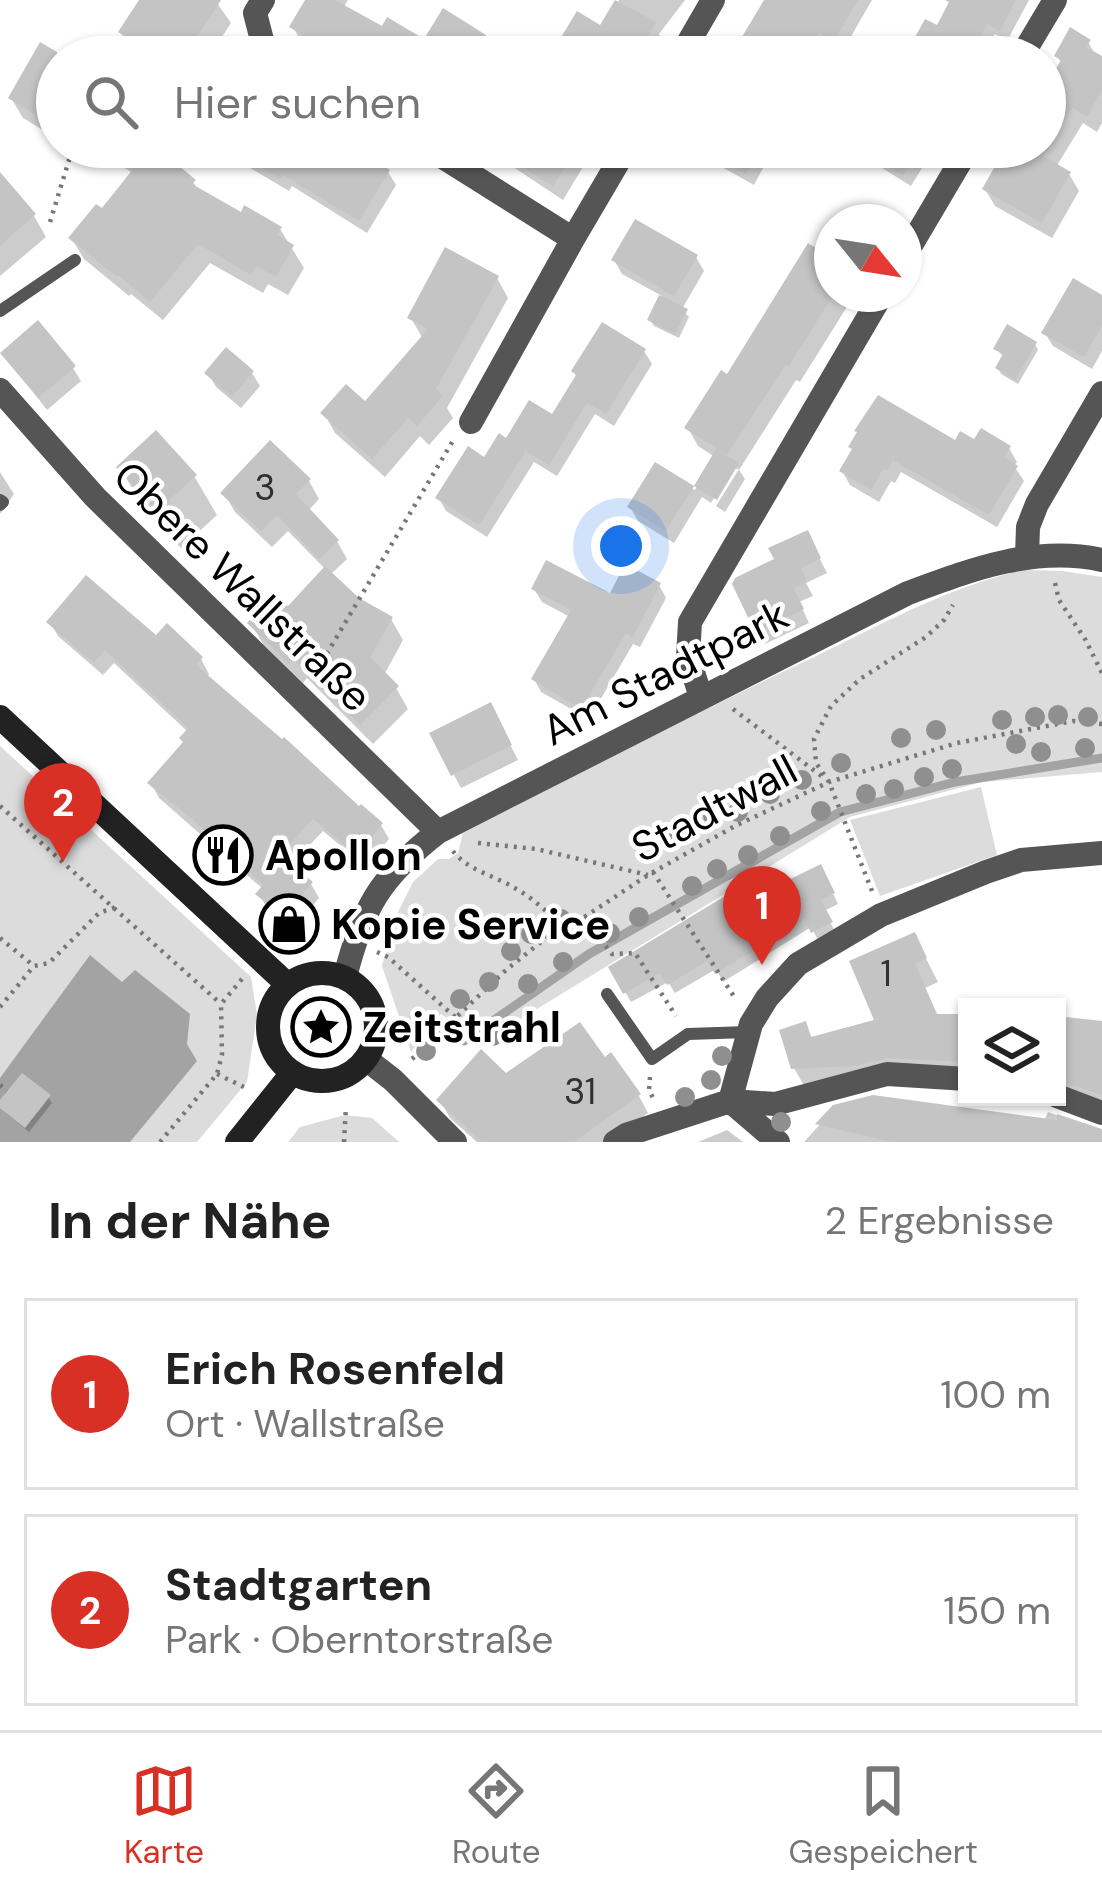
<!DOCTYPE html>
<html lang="de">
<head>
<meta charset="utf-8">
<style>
  body { margin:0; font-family:"DM Sans",sans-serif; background:#f6f6f6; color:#222 }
  .controls { position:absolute; right:36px; bottom:36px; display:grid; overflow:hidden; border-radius:0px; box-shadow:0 3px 9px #0004 }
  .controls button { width:108px; height:108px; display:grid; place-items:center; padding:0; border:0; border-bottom:3px solid #e0e0e0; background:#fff; color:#222; font:60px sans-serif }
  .compass { position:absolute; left:814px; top:204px; width:108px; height:108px; border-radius:50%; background:#fff; box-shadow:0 3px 9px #0004; rotate:120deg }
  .you { position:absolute; left:621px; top:546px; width:42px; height:42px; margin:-30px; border:9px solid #fff; border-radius:50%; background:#1a73e8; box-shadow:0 0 0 18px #1a73e833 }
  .badge { display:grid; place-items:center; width:78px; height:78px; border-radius:50%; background:#d93025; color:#fff; font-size:39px; font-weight:700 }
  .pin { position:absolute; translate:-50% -99px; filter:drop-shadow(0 3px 6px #0008) }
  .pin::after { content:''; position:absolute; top:63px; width:42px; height:36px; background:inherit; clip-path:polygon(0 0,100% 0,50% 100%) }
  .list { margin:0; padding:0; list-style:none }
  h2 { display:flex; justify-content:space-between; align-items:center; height:156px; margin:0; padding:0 48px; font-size:51px }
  h2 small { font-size:39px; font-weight:400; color:#767676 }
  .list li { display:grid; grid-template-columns:78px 1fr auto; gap:36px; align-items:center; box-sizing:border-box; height:192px; margin:0 24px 24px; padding:0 24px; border:3px solid #e0e0e0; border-radius:0px }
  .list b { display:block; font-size:45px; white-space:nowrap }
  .list p { margin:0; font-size:39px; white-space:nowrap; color:#767676 }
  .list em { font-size:39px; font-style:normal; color:#767676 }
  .icon { flex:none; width:66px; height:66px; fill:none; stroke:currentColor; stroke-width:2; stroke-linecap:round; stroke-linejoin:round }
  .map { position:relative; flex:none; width:1102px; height:1142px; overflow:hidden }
  .search { position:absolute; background:#fff; box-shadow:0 3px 9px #0004; left:36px; right:36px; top:36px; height:132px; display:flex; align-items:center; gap:30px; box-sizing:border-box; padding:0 42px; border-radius:66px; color:#767676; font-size:45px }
  .sheet { height:588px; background:#fff }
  nav { display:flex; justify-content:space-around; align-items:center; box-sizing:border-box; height:168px; border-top:3px solid #e0e0e0; background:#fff; font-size:33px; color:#767676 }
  nav a { display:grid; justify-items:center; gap:6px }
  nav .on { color:#d93025 }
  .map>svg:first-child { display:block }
</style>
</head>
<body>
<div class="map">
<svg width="1102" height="1142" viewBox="0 0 1102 1142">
  <rect width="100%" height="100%" fill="#fff"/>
  <path fill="#dcdcdc" d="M1022 570 1062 571 1102 577V772L982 782 850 817 483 1042 441 1014 411 1052 382 966 397 914 413 882 438 859H449L458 853 463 833C578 774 693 714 810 659 882 624 944 589 1022 570Z
    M0 746 251 977 257 1015 247 1082 197 1142H0Z
    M981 787 997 855 880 896 850 820Z
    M315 1001C367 1002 352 1074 303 1052L291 1033 311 1023Z
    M345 1115 372 1118 399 1142H288L300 1127Z"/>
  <path fill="#a3a3a3" d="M90 955 122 982 135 970 190 1014 187 1044 197 1061 130 1142H0V1078Z"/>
  <path fill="#0003" d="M142 0H215L231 23 209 57H139L134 53 121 32Z
    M308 0H348L343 8 383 30 427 41 484 37 493 52 490 57H327L302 43 293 27Z
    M619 0H685L659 34 663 41 653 57H552L602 29Z
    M791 0H872L842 52 826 44 819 57H735Z
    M954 0H1029L1007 41 995 34 982 57H906L938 29Z
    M1088 42 1097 57 1102 60V123L1097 132 1083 123 1056 167 1069 174 1079 191 1052 238 995 206 985 189 1009 147H1045V102L1062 64 1057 56Z
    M41 46 61 57H57L56 138 23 118 11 98Z
    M89 147H151L193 182 199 191 242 216 280 229 304 268 288 295 268 284 263 293 210 263 163 320 131 294 129 296 84 259 72 239 102 212 133 173Z
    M246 147H339L388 172 396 185 367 233 292 186 289 191 250 168 242 154Z
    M483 147H577L586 162 563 200Z
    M692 147H763L769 157 754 185 695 152Z
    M856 147H935L911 186 861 155Z
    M0 186 34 216 46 237 0 276Z
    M696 257 704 271 682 309 689 317 679 338 654 326 650 320 662 296 622 274 614 260Z
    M832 261V294H855L800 382 796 380 739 470 745 479 725 512 716 506 739 469H732L711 503 702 497 674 543 638 521 630 507 656 466 695 490 715 457 698 446 688 428 728 378Z
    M497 278 508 298 447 408 453 418 429 445 420 436 385 477 335 433 324 413 366 406 423 339 411 318Z
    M1102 299V351L1092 369 1053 346 1045 333Z
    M1035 344 1038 350 1018 384 1001 374 998 368 1004 357 996 349Z
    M644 351 652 364 614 426 595 414 557 476 534 462 487 537 446 511 439 498 485 461 553 418Z
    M3 353 73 368 81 381 47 410Z
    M208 373H252L260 386 241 408 216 387Z
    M975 443 1009 448 1017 462 1014 466 1024 481 997 527 901 472 895 483 891 481 879 502 850 485 842 471 956 444Z
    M120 467 194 476 217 515 181 548 142 506Z
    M0 472 14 494 0 514Z
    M309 481 319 499 308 511 337 541 347 559 330 575 357 601 391 619 403 640 384 675 396 688 408 709 373 744 307 678 303 683 263 644 251 623 288 610 326 570 288 531 272 547 235 512 224 493Z
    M814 547 827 573 806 583 813 596 799 602 809 623 765 644 757 631Z
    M659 585 666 598 640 647 633 644 589 719 541 692 534 679 570 617 542 602 534 589 611 597Z
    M50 622 156 639 167 627 201 659 209 674 206 678 359 811 381 825 389 839 366 867 323 831 290 866 311 884 319 898 292 930 267 908 259 894 263 889 159 798 151 783 186 743 188 732 114 663 103 675 58 636Z
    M497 719 518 760 461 788 454 775Z
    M826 878 838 904 824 911 836 933 819 942 811 927 723 982 716 969 675 993 668 982 631 1002 612 969Z
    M914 935 938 982 925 988 938 1017H967V1085L902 1080 807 1091 794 1068 805 1025 813 1039 878 1022Z
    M1057 1020 1102 1025V1113L1057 1094Z
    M605 1061 639 1096 648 1113 608 1142H477L450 1118 440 1100 506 1077Z
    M48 1097 52 1103 29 1132 4 1111Z
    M835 1108 1045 1119 1048 1112 1102 1132V1142H804Z
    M727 1130 743 1142H698Z"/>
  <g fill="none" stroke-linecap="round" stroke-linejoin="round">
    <path stroke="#a3a3a3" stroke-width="9" d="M464 1041 589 954 840 812 955 782 1102 758"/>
  </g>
  <path fill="#c4c4c4" d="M139 0H221L184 57H156L118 32Z
    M305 0H335L382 26 387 17 424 39 443 8 486 35 472 57H342L289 27Z
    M615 0 656 22 635 57H549L577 11 600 25Z
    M764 0H858L834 41 819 33 804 57H730Z
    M945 0H1016L1000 31 987 24 969 57H904L925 19 937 25 949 2Z
    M1070 27 1091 40 1086 47 1102 56V90L1087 117 1073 108 1065 120 1045 108V88L1061 60 1054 56Z
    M40 42 57 52V117L49 112 44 120 8 98Z
    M108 147H156L196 180 192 184 241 212 244 205 282 227 277 235 294 245 276 277 256 266 251 275 198 244 150 302 118 275 117 277 68 238 96 204 102 208 137 164Z
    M226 147H354L390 170 359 221 283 175 280 179Z
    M489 147H577L553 186Z
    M698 147H761L746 174Z
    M856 147H921L903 176Z
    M1006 147H1049L1043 156 1071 172 1042 223 982 189Z
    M0 172 36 214 0 246Z
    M635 219 698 255 674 296 611 260Z
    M808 243 832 258V297L789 366 786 364 727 455 684 428 721 370 727 374Z
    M445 247 499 276 436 389 443 396 417 426 408 418 372 459 320 413 346 384 365 401 428 329 407 318Z
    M1073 278 1102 295V326L1084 357 1041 333Z
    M659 295 688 309 675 334 647 320Z
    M38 320 76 366 38 398 0 353Z
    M602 322 646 349 606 414 587 403 549 465 526 451 479 525 435 498 468 446 484 457 499 433 506 438 529 400 552 414 576 375 571 371Z
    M1007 324 1037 342 1015 380 995 368 1003 354 993 349Z
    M226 347 254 371 232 397 204 373Z
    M878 395 955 440 960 431 974 439 981 428 1011 446 1004 457 1018 466 989 515 893 460 887 471 883 469 871 490 839 471 852 449 848 447 857 432 854 431Z
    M156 430 197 475 157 511 116 467Z
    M270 440 311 479 296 494 339 540 319 559 277 515 261 531 220 493Z
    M716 449 739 463 717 500 694 486Z
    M655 462 694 486 666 531 627 507Z
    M808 530 821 558 801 568 807 582 794 588 804 609 755 632 732 584 735 578 774 559 768 548Z
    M546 560 610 593 625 564 661 583 633 637 626 633 581 709 531 679 571 610 531 589Z
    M325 566 359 598 393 617 370 657 399 686 360 725 294 659 289 664 247 623 275 593 288 606Z
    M86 575 156 635 167 623 203 657 196 665 282 739 284 737 359 806 361 804 383 823 357 855 313 819 280 854 313 882 283 917 255 894 263 885 191 818 147 783 183 742 179 738 188 728 105 650 94 663 46 622Z
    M491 702 512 745 451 776 429 733Z
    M821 864 835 893 821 900 833 922 811 933 804 919 715 974 707 961 667 985 660 973 623 994 608 967 725 896 734 911 778 890 776 886Z
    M915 932 927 958 915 964 937 1014H967V1062L888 1058 852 1066 791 1069 779 1030 806 1021 811 1037 874 1020 849 961Z
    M1057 1016 1102 1021V1095L1057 1080Z
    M580 1022 605 1057 611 1052 641 1094 574 1142H482L436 1100 481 1049 506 1073Z
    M22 1073 51 1095 25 1128 0 1108V1100Z
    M873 1095 1057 1120V1114L1102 1129V1142H892L815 1124 833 1105Z"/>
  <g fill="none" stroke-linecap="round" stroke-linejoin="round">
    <path stroke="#777" stroke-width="4.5" stroke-dasharray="3 6" stroke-linecap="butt" d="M50 222 73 147
      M1055 583 1059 600 1085 639 1102 673
      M313 677 454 439
      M733 709 824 778
      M0 806 221 1004
      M478 843 536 849 648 875
      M453 851C467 870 493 875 513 887 531 897 546 910 560 925
      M653 872 735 998
      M872 891 829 782 816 763 814 739 831 706 860 679 926 637 944 620 953 605
      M583 918 612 954 635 953 676 1016
      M0 938 34 966
      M377 952 388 957 455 1017
      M0 1007 34 966 49 963 99 913 116 907
      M412 1059 506 970 561 926 583 918 648 875 735 826 829 782 957 743 1073 721 1102 724
      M217 1074 248 1089
      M650 1077 649 1090 654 1100
      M0 1085 7 1091
      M160 1142 217 1074 222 1055 221 1004 242 979
      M344 1142 346 1106"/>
    <path stroke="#555" stroke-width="12" d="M0 311 75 260
      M0 500 3 502 0 505
      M607 994 652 1059 688 1034 748 1032"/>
    <path stroke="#555" stroke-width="24" d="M263 0 255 13 263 44 284 57
      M680 57 713 0
      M1021 57 1055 0
      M427 147 573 239 627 147
      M904 257 969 147
      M0 390 95 497 438 832
      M471 422 573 239
      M1027 556 1028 527 1037 504 1102 393
      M701 697 688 657 690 622 882 294
      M345 977C363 907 380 877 438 832L908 593C970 570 1034 545 1102 560
      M366 1059 393 1080 455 1142
      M1057 1096 1102 1113
      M730 1101 751 1024 767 998 798 964 881 915 986 872 1021 860 1102 853
      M730 1101 778 1142
      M615 1142 626 1135 730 1101 775 1104 887 1074 967 1079"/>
    <path stroke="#222" stroke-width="24" d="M0 717 288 985
      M268 1027a54 54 0 1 1 108 0a54 54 0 1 1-108 0Z
      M237 1142 293 1072"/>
  </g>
  <g fill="#8f8f8f">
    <circle cx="1058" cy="715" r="10"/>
    <circle cx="1035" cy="717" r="10"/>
    <circle cx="1088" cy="717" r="10"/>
    <circle cx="1002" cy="720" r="10"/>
    <circle cx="936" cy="730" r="10"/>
    <circle cx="901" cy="738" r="10"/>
    <circle cx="1016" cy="744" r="10"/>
    <circle cx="1085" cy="748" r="10"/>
    <circle cx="1041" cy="752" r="10"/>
    <circle cx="841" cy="763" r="10"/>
    <circle cx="952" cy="769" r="10"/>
    <circle cx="924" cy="777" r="10"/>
    <circle cx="802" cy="780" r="10"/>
    <circle cx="894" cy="789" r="10"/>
    <circle cx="770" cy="794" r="10"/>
    <circle cx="866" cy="794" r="10"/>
    <circle cx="821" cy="811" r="10"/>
    <circle cx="738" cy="812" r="10"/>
    <circle cx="713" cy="816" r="10"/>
    <circle cx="780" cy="836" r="10"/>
    <circle cx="670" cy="838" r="10"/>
    <circle cx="748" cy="855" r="10"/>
    <circle cx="717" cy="869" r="10"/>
    <circle cx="692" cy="886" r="10"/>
    <circle cx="639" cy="917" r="10"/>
    <circle cx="561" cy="919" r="10"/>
    <circle cx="610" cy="933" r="10"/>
    <circle cx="531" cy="934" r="10"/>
    <circle cx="511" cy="951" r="10"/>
    <circle cx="563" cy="962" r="10"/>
    <circle cx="489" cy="982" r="10"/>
    <circle cx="528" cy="984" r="10"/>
    <circle cx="460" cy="999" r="10"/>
    <circle cx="493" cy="1036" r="10"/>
    <circle cx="426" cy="1051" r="10"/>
    <circle cx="722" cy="1056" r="10"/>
    <circle cx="711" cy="1080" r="10"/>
    <circle cx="685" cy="1097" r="10"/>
    <circle cx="781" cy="1122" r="10"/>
  </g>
  <defs>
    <symbol id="restaurant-ring" viewBox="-11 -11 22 22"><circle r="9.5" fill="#fff" stroke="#000" stroke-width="1.5"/><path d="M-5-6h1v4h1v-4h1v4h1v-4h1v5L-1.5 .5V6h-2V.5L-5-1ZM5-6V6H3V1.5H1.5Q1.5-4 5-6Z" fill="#000"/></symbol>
    <symbol id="shop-ring" viewBox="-11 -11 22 22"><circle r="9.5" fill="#fff" stroke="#000" stroke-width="1.5"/><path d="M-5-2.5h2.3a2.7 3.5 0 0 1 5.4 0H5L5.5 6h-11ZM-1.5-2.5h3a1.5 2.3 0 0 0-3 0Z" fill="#000"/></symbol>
    <symbol id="sight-ring" viewBox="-11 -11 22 22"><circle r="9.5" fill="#fff" stroke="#000" stroke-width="1.5"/><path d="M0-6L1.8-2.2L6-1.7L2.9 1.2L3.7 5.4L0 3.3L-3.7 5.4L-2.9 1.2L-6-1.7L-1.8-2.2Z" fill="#000"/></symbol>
  </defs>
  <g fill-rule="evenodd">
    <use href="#restaurant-ring" x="190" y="822" width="66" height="66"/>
    <use href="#shop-ring" x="256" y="891" width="66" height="66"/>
    <use href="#sight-ring" x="288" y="994" width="66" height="66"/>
  </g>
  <g text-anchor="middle" stroke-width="9" stroke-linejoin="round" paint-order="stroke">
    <g font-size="36" fill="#313131">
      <text x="265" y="500">3</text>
      <text x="886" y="986">1</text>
      <text x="580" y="1104">31</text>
    </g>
    <g font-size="42" fill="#000" stroke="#fff">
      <text transform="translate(243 586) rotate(44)" y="15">Obere Wallstraße</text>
      <text transform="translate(665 672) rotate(-27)" y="15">Am Stadtpark</text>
      <text transform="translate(714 808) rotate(-28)" y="15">Stadtwall</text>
    </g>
    <g font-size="42" font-weight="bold" fill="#000" stroke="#fff" text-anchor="start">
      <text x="265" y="870">Apollon</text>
      <text x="331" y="939">Kopie Service</text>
      <text x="363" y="1042">Zeitstrahl</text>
    </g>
  </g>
</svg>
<div class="controls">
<button><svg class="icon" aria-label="layers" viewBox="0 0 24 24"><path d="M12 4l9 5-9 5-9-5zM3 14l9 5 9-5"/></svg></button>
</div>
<svg class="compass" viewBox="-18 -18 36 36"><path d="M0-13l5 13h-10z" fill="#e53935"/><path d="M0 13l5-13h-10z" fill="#767676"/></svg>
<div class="you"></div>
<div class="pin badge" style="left:762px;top:965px">1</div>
<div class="pin badge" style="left:63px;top:862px">2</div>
<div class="search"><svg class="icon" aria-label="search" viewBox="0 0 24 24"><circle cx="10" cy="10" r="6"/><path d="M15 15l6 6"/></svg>Hier suchen</div>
</div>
<section class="sheet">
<h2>In der Nähe<small>2 Ergebnisse</small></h2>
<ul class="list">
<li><span class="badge">1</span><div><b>Erich Rosenfeld</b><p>Ort · Wallstraße</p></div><em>100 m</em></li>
<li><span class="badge">2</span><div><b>Stadtgarten</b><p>Park · Oberntorstraße</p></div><em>150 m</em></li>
</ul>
</section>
<nav>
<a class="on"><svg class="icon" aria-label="map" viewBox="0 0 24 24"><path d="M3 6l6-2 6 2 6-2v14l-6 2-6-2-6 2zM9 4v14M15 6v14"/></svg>Karte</a>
<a><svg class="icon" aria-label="directions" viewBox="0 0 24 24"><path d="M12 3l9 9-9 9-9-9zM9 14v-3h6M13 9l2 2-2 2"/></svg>Route</a>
<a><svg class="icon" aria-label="saved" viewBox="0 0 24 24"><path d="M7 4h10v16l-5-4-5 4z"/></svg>Gespeichert</a>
</nav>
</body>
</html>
